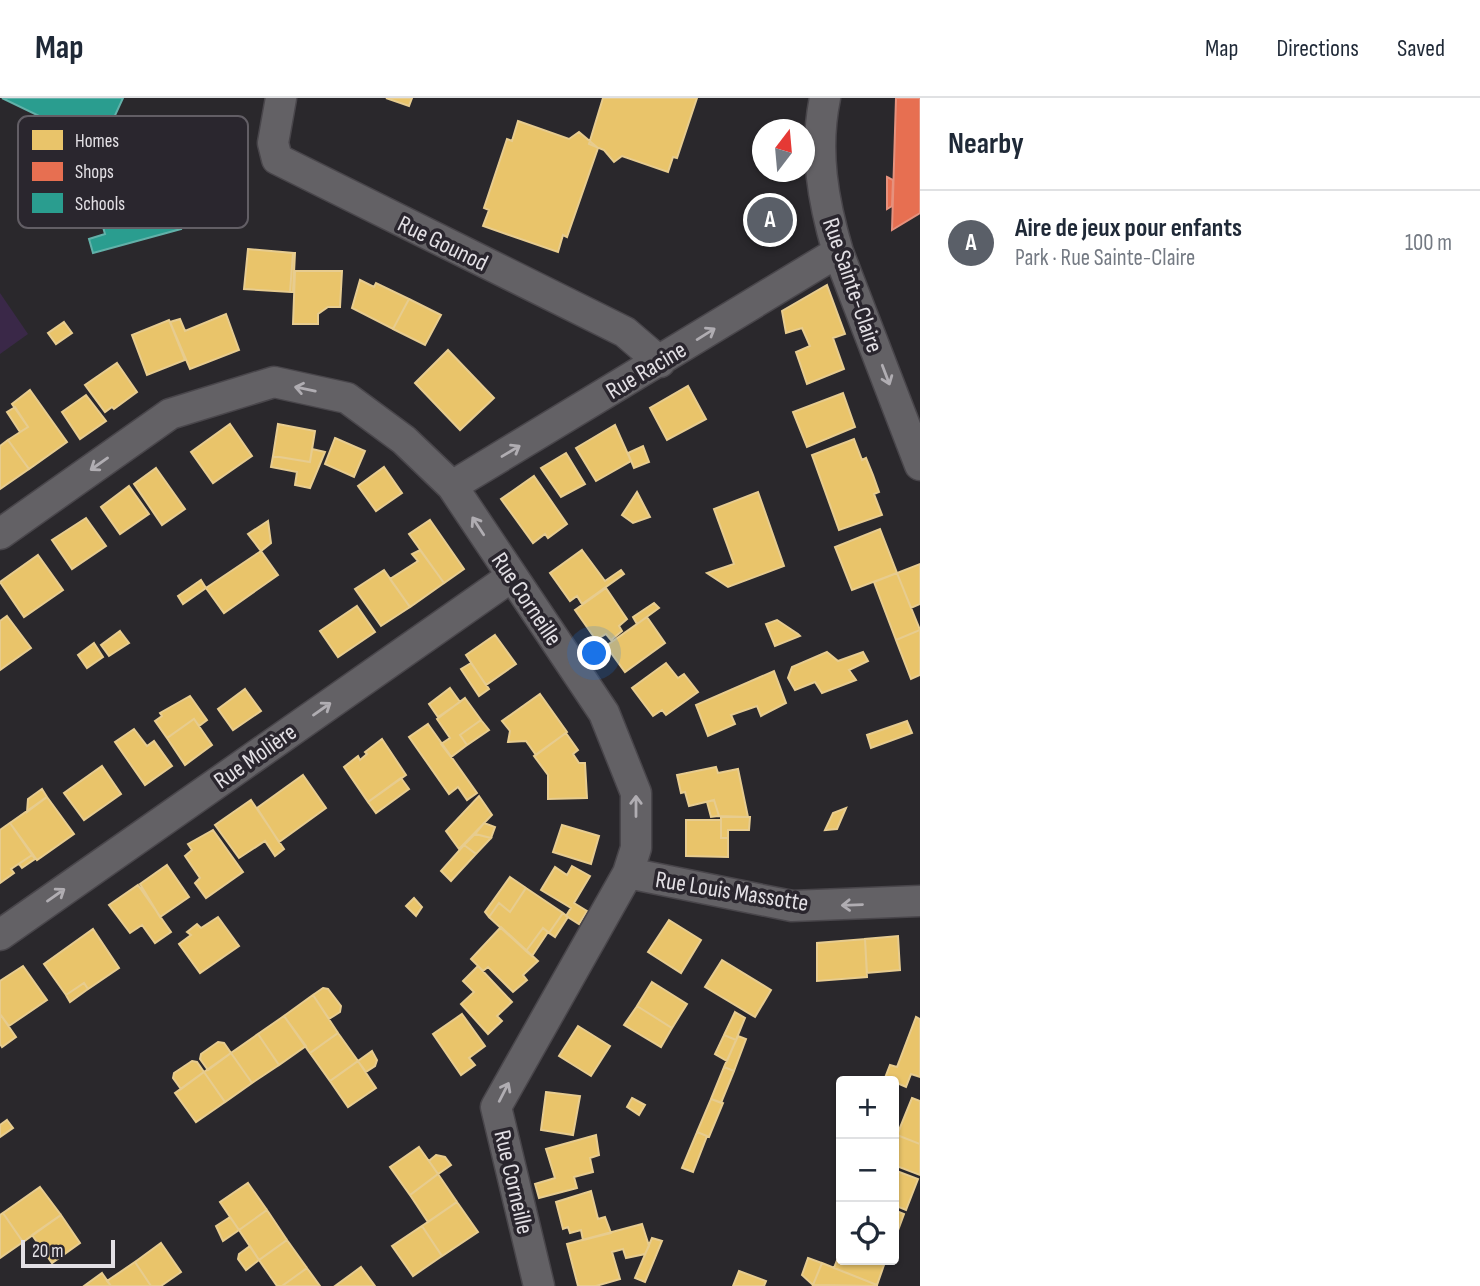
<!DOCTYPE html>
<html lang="en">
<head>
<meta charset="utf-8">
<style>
  body { margin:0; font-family:"Sofia Sans Condensed",sans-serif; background:#f6f6f7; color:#1f2937 }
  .controls { position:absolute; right:21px; bottom:21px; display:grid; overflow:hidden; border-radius:7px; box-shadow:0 2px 5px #0004 }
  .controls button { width:63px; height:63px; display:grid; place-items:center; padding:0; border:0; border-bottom:2px solid #e0e1e3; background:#fff; color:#1f2937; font:35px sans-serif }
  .compass { position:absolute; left:752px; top:21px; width:63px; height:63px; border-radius:50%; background:#fff; box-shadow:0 2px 5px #0004; rotate:16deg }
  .scale { position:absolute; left:21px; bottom:18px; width:94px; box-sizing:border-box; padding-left:7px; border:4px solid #e3e0e5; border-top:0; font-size:19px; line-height:24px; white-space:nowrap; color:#e3e0e5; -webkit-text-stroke:5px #2a262e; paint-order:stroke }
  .you { position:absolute; left:595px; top:556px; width:24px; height:24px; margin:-18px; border:5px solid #fff; border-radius:50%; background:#1a73e8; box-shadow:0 0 0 10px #1a73e833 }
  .badge { display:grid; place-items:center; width:46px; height:46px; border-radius:50%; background:#5a5f68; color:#fff; font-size:23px; font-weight:700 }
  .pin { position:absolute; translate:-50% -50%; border:4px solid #fff; box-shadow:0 2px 7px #0006 }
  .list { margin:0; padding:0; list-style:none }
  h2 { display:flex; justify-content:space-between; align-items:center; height:91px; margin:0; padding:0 28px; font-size:30px }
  h2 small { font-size:23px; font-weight:400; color:#747a83 }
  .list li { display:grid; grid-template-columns:46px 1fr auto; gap:21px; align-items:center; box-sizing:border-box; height:105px; padding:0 28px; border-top:2px solid #e0e1e3 }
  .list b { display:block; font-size:26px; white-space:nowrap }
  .list p { margin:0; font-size:23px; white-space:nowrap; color:#747a83 }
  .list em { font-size:23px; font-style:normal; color:#747a83 }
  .icon { flex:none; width:38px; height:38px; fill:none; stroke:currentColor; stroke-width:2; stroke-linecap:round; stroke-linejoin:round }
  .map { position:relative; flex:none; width:920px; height:1188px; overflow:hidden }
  header { display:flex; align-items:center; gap:42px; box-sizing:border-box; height:98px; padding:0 35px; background:#fff; border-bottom:2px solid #e0e1e3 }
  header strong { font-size:33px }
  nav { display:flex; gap:38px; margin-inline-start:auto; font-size:24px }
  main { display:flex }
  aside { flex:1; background:#fff }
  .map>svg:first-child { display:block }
</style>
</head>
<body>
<header>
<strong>Map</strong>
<nav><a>Map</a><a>Directions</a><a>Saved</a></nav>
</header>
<main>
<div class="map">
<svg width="920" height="1188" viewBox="0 0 920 1188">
  <rect width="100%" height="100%" fill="#2a282c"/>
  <path fill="#3a2848" d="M0 195 28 236 0 256Z"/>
  <path fill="#e9c46a" stroke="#e7cc8f" stroke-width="2" d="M386 0H412L409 8Z
    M603 0H697L677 60 673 59 668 74 622 58 614 64 604 52 589 46Z
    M518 23 569 41 579 34 598 50 567 139 563 137 558 154 483 128 489 112 484 110 507 41 512 43Z
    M248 151 293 155 290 194 244 191Z
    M293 155H295L293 194H290Z
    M295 173H342L340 209H328L318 216V226H293Z
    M360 182 374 189 376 185 409 201 393 231 352 210Z
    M827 187 845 236 833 240 844 271 807 286 796 254 810 248 802 230 786 235 782 213Z
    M409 201 441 217 425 247 393 231Z
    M226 216 239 252 190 271 170 224 180 221 185 233Z
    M169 222 185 262 147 277 132 237Z
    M64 224 72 235 56 246 48 235Z
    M448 252 494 300 460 332 415 285Z
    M117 265 137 294 114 311 112 309 105 314 85 287Z
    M688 288 706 321 667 342 650 310Z
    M30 292 67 344 29 371 8 342 28 329 12 306Z
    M843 295 855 329 807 349 793 314Z
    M86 297 106 323 80 341 62 314Z
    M15 309 28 329 20 334 7 314Z
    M230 326 252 358 213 385 191 354Z
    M278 326 315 333 310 364 273 358Z
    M615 327 631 363 596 383 576 350Z
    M335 340 365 353 354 379 325 366Z
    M854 341 862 362 866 360 873 377 879 394 874 396 882 417 839 432 812 357Z
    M8 342 29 371 0 391V348Z
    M643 348 649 364 634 370 628 355Z
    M312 351 325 354 310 390 295 387 297 374 271 369 273 358 310 364Z
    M566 355 585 386 561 399 541 370Z
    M384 369 402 395 376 413 358 388Z
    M156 370 185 411 162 427 134 386Z
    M534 378 567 426 548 440 545 436 533 445 501 401Z
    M129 388 149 416 120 436 101 409Z
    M637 394 650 419 633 425 622 417Z
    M758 394 784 468 728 489 707 475 734 466 714 411Z
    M86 420 106 448 72 471 52 442Z
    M430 422 464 471 444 485 409 436Z
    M268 423 271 445 261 453 248 436Z
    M880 431 897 475 852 492 835 449Z
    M420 452 444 485 410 509 390 481 418 463 412 456Z
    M582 452 605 483 621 472 624 476 582 506 577 498 570 503 550 475Z
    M261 453 278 477 224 515 206 490Z
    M38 457 63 492 24 519 0 484Z
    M920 466V506L911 510 897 475Z
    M384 472 410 509 381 528 355 491Z
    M897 475 920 532 896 542 874 484Z
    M201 482 206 490 183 506 178 498Z
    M606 490 627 521 619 528 622 533 611 542 606 536 596 542 575 512Z
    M654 505 659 510 637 526 633 519Z
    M357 508 375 534 338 559 320 533Z
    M7 518 31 550 0 572V523Z
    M647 519 665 545 625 574 606 548Z
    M777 522 798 536 800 538 775 548 766 526Z
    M920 532V577L911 581 896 542Z
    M120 533 129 545 109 558 101 547Z
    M495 537 516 566 486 587 466 557Z
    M94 545 103 559 87 570 78 557Z
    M827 554 838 563 863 554 868 563 849 572 856 582 822 595 815 584 795 592 788 580 792 569Z
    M471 565 489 591 479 598 461 571Z
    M666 565 678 580 684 576 698 594 666 617 662 612 653 618 632 590Z
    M774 573 786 605 761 618 757 608 731 617 735 626 708 638 696 607Z
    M450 590 460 604 438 619 429 606Z
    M245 591 261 613 233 632 218 611Z
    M540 596 567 634 536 657 526 643 508 644 510 633 502 623Z
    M190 598 207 622 199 628 194 621 167 640 155 623 162 618 160 615Z
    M465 600 481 622 460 637 467 647 451 659 441 646 450 640 437 621Z
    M194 621 212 647 185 667 167 640Z
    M481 622 489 632 467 647 460 637Z
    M907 623 912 635 871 650 867 637Z
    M428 626 477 695 467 702 458 689 449 696 409 639Z
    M134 631 147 648 154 643 172 668 145 687 115 644Z
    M566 635 578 652 573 656 579 665H585L587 700 548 701V677L534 658Z
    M382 641 406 677 368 704 344 669 358 658 360 662 367 656 365 654Z
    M102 668 121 696 84 722 64 695Z
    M716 669 718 675 738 671 748 719 719 718 714 702 689 708 685 694 681 695 677 677Z
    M303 677 326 710 279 744 257 710Z
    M401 680 409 691 376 715 368 704Z
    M42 691 47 699 27 714 28 701Z
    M479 698 492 717 459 751 446 733Z
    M47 699 74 736 37 762 10 725Z
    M251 702 284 751 275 758 265 743 239 760 215 727Z
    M714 702 719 718 711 719 707 704Z
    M846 710 837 731 825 732 833 715Z
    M721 719H750L749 732H728V740H721Z
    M686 722H721V740H728V759L686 758Z
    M10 725 32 757 11 771 14 775 0 785V732Z
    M484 725 495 729 491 740 475 736Z
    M562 727 599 738 591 766 553 754Z
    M213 732 243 774 206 800 195 785 200 780 185 758 192 752 188 746Z
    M475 736 491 740 476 756 464 747Z
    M464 747 476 756 451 783 441 773Z
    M32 757 35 761 22 770 19 766Z
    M167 767 189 799 160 819 140 786Z
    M572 768 590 778 574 805 587 813 579 826 566 818 571 810 541 792 555 769 567 777Z
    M510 779 526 790 510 814 499 805 489 819 485 814Z
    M138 787 171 834 155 845 142 827 130 835 109 807Z
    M526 790 563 815 549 835 543 830 526 853 489 819 499 805 510 814Z
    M414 800 422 809 416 818 406 808Z
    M563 815 568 819 555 839 549 835Z
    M218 819 239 848 200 875 179 846 191 837 187 834 197 826 201 830Z
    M669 822 701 842 681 875 648 854Z
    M501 829 538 863 523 877 527 882 513 894 488 869 483 873 471 861Z
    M543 830 548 834 532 858 526 853Z
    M93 831 119 870 88 891 84 885 66 897 44 866Z
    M898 838 900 872 867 875 865 841Z
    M865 841 867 879 817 883V845Z
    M722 862 771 892 755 919 705 889Z
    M23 868 47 902 9 928 0 916V883Z
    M478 868 512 904 497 918 502 923 488 936 461 906 474 894 463 883Z
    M652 884 687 906 672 930 637 908Z
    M84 885 88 891 70 904 66 897Z
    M323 890 328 891 341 908 340 914 329 921 313 897Z
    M313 897 338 935 310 955 284 918Z
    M637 908 672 930 661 949 624 927Z
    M735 914 745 920 736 942 724 937Z
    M0 916 16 939 2 949 0 946Z
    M462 916 485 948 469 960 475 967 461 977 433 936Z
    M284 918 306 948 279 967 258 936Z
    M916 919 920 921V979L911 976 906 989 885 980 890 967 897 969Z
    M578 928 610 948 591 978 559 958Z
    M338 935 358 963 330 983 310 955Z
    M258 936 279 967 252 985 231 955Z
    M724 937 736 942 727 963 715 956Z
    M738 938 746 941 734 973 724 969Z
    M218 944 224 945 231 955 208 972 200 961 201 956Z
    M372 953 377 962 375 968 366 974 358 963Z
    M231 955 252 985 225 1004 204 974Z
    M192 963 197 964 204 974 181 991 173 980 174 975Z
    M358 963 376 990 348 1009 330 983Z
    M724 969 734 973 721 1005 711 1001Z
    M204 974 225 1004 196 1024 175 995Z
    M546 994 580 998 573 1037 541 1032Z
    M632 1000 645 1007 639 1017 627 1009Z
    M912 1000 920 1003V1046L897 1037Z
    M711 1001 723 1005 709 1039 697 1034Z
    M7 1022 13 1030 0 1039V1027Z
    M697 1034 707 1038 693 1074 682 1070Z
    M596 1037 599 1057 590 1060 593 1074 574 1079 577 1090 539 1100 535 1086 555 1080 546 1051Z
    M897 1037 920 1046V1077L894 1067V1046Z
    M419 1049 438 1076 410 1097 390 1069Z
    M436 1057 445 1059 451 1067 438 1076 429 1063Z
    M894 1072 918 1081 906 1112 894 1107Z
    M438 1076 457 1104 428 1124 410 1097Z
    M248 1085 267 1112 239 1132 220 1104Z
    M40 1089 61 1117 23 1144 3 1115Z
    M591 1093 598 1121 605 1119 611 1135 583 1142 581 1132 570 1135 568 1129 563 1131 556 1104Z
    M457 1104 478 1134 442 1158 422 1128Z
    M267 1112 287 1142 259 1162 239 1132Z
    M894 1112 904 1116 897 1135 894 1134Z
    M3 1115 23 1144 0 1160V1117Z
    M61 1117 80 1145 52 1165 32 1137Z
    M230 1119 239 1132 223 1143 216 1128Z
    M642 1126 649 1148 645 1156 626 1160 623 1151 612 1154 620 1181 596 1188H578L567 1146Z
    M422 1128 442 1158 413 1178 392 1148Z
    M652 1140 662 1143 645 1184 635 1180Z
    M287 1142 307 1170 282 1188H277L259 1162Z
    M161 1145 181 1174 161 1188H151L135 1164Z
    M250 1148 259 1162 246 1172 238 1161 239 1156Z
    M841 1152V1162H879L878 1165 884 1167 877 1187 834 1170Z
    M808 1160 822 1165 813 1187 802 1177Z
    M135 1164 151 1188H111L107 1183Z
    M822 1165 877 1187V1188L813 1187Z
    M361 1169 375 1188H335Z
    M307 1170 320 1188H282Z
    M739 1173 766 1183 764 1188H733Z
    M102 1175 111 1188H84Z"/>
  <path fill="#e76f51" stroke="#e6917d" stroke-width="2" d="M896 0H920V115L892 132Z
    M887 79 893 82 892 108 887 111Z"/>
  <path fill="#2a9d8f" stroke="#62b1a9" stroke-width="2" d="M2 0H123L101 48Z
    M2 0H123L101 48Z
    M173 102 181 131 93 155 89 141 105 136 101 122Z"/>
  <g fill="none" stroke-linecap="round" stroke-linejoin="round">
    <defs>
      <path id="minor" d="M281 0 273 45 277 61 625 234 660 264
        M825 0C814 53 823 103 838 154L920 367
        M452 388 838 154
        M0 436 170 316 274 284 347 300 404 342 452 388 604 615 636 695V750L628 775 496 1009 539 1188
        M628 775 792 808 920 803
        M0 837 511 479"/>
    </defs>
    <use href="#minor" stroke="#49464b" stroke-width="33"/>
    <use href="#minor" stroke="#636165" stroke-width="30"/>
  </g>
  <defs><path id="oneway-shaft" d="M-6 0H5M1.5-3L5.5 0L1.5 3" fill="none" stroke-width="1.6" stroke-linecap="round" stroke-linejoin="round" transform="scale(1.75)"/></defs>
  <g stroke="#b0adb2">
    <use href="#oneway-shaft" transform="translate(706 236) rotate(-32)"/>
    <use href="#oneway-shaft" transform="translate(886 277) rotate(69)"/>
    <use href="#oneway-shaft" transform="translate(305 291) rotate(-168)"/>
    <use href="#oneway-shaft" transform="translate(511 353) rotate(-31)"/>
    <use href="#oneway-shaft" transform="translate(99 366) rotate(145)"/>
    <use href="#oneway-shaft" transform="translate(478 428) rotate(-123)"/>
    <use href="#oneway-shaft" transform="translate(322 611) rotate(-35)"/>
    <use href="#oneway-shaft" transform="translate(636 708) rotate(-90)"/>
    <use href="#oneway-shaft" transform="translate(56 797) rotate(-35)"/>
    <use href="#oneway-shaft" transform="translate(852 807) rotate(178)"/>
    <use href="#oneway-shaft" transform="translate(504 994) rotate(-63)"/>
  </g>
  <g text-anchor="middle" stroke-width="7" stroke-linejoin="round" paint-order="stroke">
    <g font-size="24" fill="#e3e0e5" stroke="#2a262e">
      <text transform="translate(443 145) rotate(26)" y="8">Rue Gounod</text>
      <text transform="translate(853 187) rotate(71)" y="8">Rue Sainte-Claire</text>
      <text transform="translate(646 272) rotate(-31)" y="8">Rue Racine</text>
      <text transform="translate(527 501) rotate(56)" y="8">Rue Corneille</text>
      <text transform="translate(255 658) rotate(-35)" y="8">Rue Molière</text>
      <text transform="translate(732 793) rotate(9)" y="8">Rue Louis Massotte</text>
      <text transform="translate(514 1084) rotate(77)" y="8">Rue Corneille</text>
    </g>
  </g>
  <rect x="18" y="18" width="230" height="112" rx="10" fill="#2a262e" stroke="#625e65" stroke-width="2"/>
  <rect x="32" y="32" width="31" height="20" fill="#e9c46a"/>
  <rect x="32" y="64" width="31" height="19" fill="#e76f51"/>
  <rect x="32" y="95" width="31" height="20" fill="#2a9d8f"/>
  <g font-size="19" fill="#e3e0e5">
    <text x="75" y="49">Homes</text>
    <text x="75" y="80">Shops</text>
    <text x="75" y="112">Schools</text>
  </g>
</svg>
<div class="controls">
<button>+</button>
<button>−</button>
<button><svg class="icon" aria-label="locate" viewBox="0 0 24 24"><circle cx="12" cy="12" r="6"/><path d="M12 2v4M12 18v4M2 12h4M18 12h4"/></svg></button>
</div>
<svg class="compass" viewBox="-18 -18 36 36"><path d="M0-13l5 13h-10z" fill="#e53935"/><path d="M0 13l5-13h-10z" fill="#747a83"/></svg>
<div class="scale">20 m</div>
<div class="you"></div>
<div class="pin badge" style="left:770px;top:122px">A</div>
</div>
<aside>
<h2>Nearby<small></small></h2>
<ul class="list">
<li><span class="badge">A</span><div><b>Aire de jeux pour enfants</b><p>Park · Rue Sainte-Claire</p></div><em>100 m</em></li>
</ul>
</aside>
</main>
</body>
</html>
